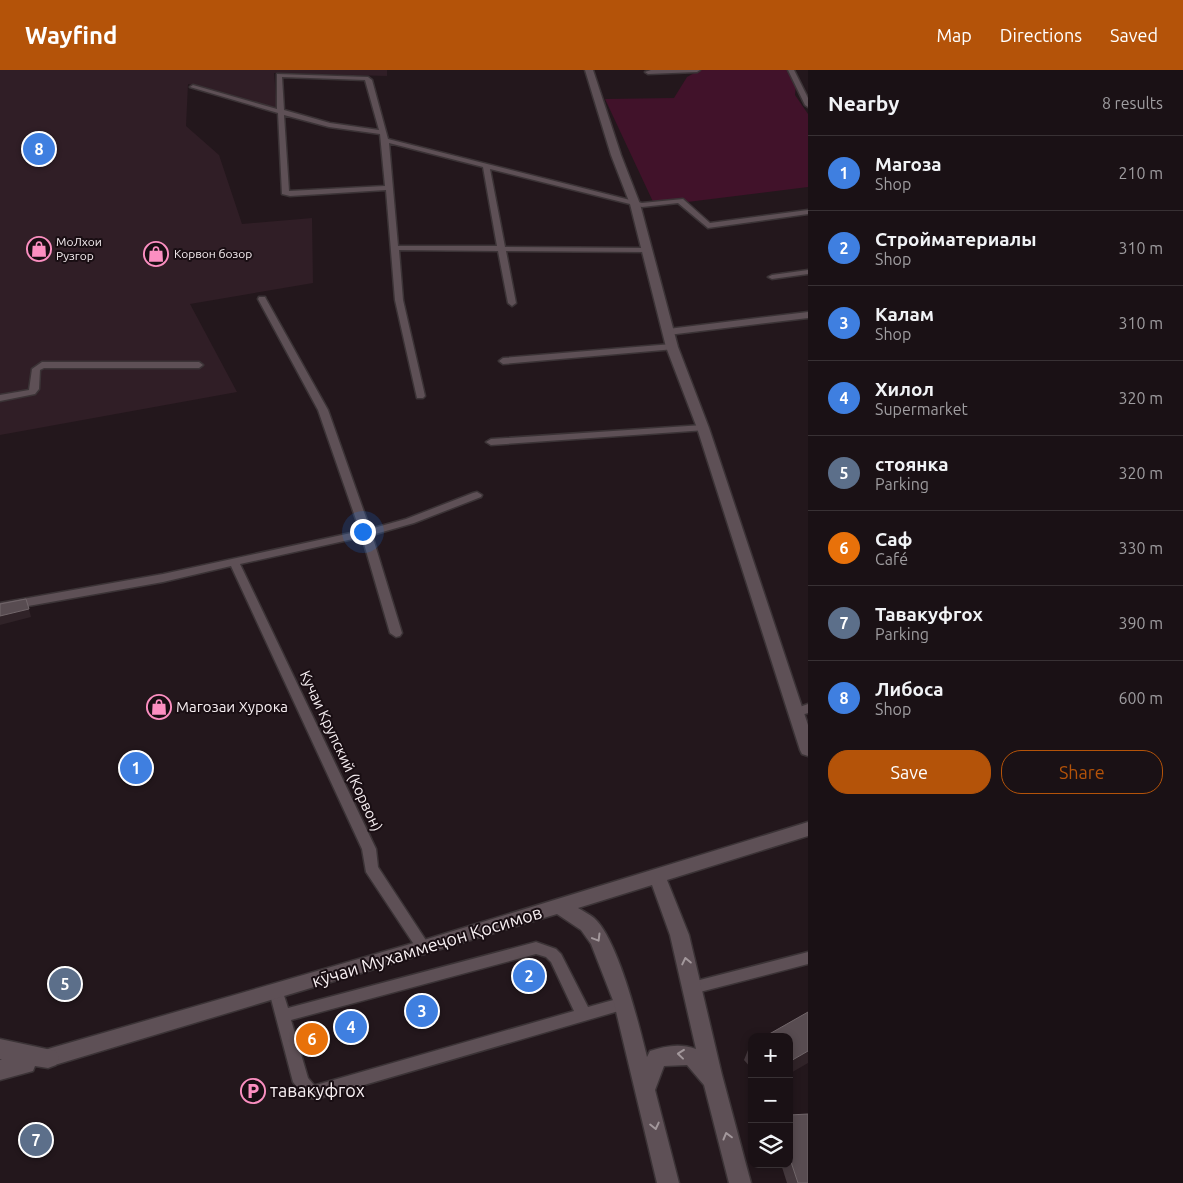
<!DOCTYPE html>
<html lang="en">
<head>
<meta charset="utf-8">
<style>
  body { margin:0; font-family:Ubuntu,sans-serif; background:#271f22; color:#f1f3f6 }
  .controls { position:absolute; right:15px; bottom:15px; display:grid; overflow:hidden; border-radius:10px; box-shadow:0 2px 8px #0003 }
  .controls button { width:45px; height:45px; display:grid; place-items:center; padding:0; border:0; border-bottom:1px solid #383134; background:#1a1115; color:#f1f3f6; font:25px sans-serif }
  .you { position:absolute; left:362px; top:461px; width:18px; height:18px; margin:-12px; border:4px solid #fff; border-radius:50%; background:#1a73e8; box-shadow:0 0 0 8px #1a73e833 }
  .badge { display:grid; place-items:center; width:32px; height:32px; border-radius:50%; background:#b45309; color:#fff; font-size:16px; font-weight:700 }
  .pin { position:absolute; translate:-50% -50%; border:2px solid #fff; box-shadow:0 1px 5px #0006 }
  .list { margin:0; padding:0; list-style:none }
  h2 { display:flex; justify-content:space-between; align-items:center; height:65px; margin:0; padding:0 20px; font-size:21px }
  h2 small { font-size:16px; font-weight:400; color:#9f9da0 }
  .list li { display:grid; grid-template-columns:32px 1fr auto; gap:15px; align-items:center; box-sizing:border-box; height:75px; padding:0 20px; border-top:1px solid #383134 }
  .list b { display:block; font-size:19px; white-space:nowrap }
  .list p { margin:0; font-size:16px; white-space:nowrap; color:#9f9da0 }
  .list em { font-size:16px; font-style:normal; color:#9f9da0 }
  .actions { display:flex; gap:10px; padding:15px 20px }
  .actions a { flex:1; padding:11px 0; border:1px solid #b45309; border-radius:20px; text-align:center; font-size:18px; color:#b45309 }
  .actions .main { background:#b45309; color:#fff }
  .icon { flex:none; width:28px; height:28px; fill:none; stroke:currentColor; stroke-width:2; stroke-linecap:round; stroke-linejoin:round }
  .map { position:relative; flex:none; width:808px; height:1113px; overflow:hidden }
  header { display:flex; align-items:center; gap:30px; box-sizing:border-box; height:70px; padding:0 25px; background:#b45309; color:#fff }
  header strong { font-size:24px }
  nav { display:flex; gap:28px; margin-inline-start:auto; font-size:18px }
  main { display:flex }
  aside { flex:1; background:#1a1115 }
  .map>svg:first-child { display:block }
</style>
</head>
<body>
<header>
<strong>Wayfind</strong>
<nav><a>Map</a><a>Directions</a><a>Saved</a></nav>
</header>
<main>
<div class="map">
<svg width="808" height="1113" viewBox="0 0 808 1113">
  <rect width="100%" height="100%" fill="#23171c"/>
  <path fill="#301e26" d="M0 0H387V6L274 3 277 38 188 14 186 56 219 85 242 154 312 148 313 213 190 234 237 322 0 365Z"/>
  <path fill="#41122a" d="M700 0H788L796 14 795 25 808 44V117L655 136 605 29 674 28 687 7Z"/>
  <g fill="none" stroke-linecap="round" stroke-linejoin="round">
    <defs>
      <path id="minor" d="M700 0 697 2 648 4 645 2 651 0Z
        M788 0H794L808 28V37L805 35Z
        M277 4 368 7 372 10 388 69 642 133 683 129 710 153 808 140V144L708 158 678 133 642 137 490 99 505 177 645 178 649 180 645 182 506 181 516 233 512 236 508 233 498 181 399 180 403 230 425 326 423 328H417L395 230 386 120 290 126 282 124 278 43 190 17 193 15 277 39ZM282 7 365 10 379 60 330 53 284 40ZM284 45 329 57 380 64 385 116 289 121ZM389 73 483 97 497 176H398Z
        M808 200V204L772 209 768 207 772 205Z
        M259 227H265L266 229 328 340 370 459 406 449 473 423 477 422 482 425 481 427 414 453 372 465 402 563 400 566 396 567 390 563 362 467 240 494 376 779 378 797 431 878 429 882 424 884 419 882 366 802 362 779 231 496 163 512 0 541V533L163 504 360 461 318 340 258 229Z
        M808 242V248L668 265 664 262 668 259Z
        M672 274 675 275V279L503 294 499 291 503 288Z
        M42 292H199L203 295 199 298H44L40 300 39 319 35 324 0 331V325L29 320 32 299Z
        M703 355 706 356V360L491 375 486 372 491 369Z
        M808 634V643L795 647 791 646 789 643 791 640Z
        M536 872 556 879 561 884 588 937 624 927 629 928 631 933 629 938 316 1029 305 1027 293 1012 269 921 271 916 276 915 281 916 288 938ZM536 884 546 887 551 892 574 941 316 1015H314L308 1008 291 950Z
        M808 882V894L692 924 687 922 685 918 687 914 692 912Z"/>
      <path id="tertiary" d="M585 0H593L621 85 640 134 678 277 709 358 808 655V686L802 684 800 680 697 358 666 277 630 134 611 85Z
        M808 752V766L667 810 689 865 722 1005 751 1113H729L704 1015 687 995 664 996 655 1020 679 1113H657L614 933 591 874 581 860 557 844 48 997 41 995 38 988 41 981 48 979 424 870ZM652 815 670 865 696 979C680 973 665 976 650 981L647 987C639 955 618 869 594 848 589 844 583 841 578 838Z"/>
      <path id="secondary" d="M0 969 56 981 59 988 56 995 48 998 35 996 33 1001 0 1010V990L2 989H0Z"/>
    </defs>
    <use href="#minor" stroke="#3b3336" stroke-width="3"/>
    <use href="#tertiary" stroke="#3b3336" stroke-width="3"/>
    <use href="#secondary" stroke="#3b3336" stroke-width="3"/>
    <use href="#minor" fill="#5e5056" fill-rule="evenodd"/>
    <use href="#tertiary" fill="#5e5056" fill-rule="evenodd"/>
    <use href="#secondary" fill="#5e5056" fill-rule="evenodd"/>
  </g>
  <path fill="#45393e" d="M752 974V999L744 990 750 975Z
    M789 1045 808 1113H787L781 1094H789Z"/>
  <path fill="#302328" d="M29 539 31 547 0 555V546Z
    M808 981V993L789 1004V992Z"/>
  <path fill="#584c51" stroke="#71666a" d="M26 529 29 539 0 546V534Z
    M808 942V981L789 992V967H764Z
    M808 1044V1113H798L789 1086V1045Z"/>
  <defs><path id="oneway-chevron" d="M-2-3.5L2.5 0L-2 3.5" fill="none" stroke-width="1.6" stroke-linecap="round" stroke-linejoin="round" transform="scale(1.25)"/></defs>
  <g stroke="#a3989c">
    <use href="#oneway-chevron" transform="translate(597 868) rotate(59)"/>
    <use href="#oneway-chevron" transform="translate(686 891) rotate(-102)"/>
    <use href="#oneway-chevron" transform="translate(681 984) rotate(-174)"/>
    <use href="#oneway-chevron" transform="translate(655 1056) rotate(77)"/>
    <use href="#oneway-chevron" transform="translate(727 1066) rotate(-105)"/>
  </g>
  <defs>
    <symbol id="shop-ring" viewBox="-11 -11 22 22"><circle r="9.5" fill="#190e13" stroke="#fc8fc1" stroke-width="1.5"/><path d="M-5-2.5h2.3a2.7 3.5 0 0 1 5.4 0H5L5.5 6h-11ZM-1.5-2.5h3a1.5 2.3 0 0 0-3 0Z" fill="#fc8fc1"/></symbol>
    <symbol id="parking-ring" viewBox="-11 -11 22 22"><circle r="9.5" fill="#190e13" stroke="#fc8fc1" stroke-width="1.5"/><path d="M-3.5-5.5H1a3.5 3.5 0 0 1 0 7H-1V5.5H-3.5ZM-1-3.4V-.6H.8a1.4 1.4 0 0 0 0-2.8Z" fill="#fc8fc1"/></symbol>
  </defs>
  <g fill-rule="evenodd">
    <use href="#shop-ring" x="25" y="165" width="28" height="28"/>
    <use href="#shop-ring" x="142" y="170" width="28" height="28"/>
    <use href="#shop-ring" x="145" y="623" width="28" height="28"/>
    <use href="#parking-ring" x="239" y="1007" width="28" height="28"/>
  </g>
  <g text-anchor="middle" stroke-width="4" stroke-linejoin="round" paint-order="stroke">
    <g font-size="12" fill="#f7eff2" stroke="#190e13" text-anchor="start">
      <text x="56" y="176">МоЛхои<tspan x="56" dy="14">Рузгор</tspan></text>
      <text x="174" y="188">Корвон бозор</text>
    </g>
    <g font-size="15" fill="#f7eff2" stroke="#190e13" text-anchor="start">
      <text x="176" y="642">Магозаи Хурока</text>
    </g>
    <g font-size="15" fill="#f7eff2" stroke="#190e13">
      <text transform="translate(341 681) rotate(65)" y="5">Кучаи Крупский (Корвон)</text>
    </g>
    <g font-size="18" fill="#f7eff2" stroke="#190e13">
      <text transform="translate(427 877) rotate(-17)" y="6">кӯчаи Мухаммеҷон Қосимов</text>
    </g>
    <g font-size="18" fill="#f7eff2" stroke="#190e13" text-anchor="start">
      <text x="270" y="1027">тавакуфгох</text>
    </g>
  </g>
</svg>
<div class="controls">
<button>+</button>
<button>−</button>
<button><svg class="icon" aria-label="layers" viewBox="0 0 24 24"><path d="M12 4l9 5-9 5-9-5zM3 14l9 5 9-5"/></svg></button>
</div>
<div class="you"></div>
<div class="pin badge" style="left:136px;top:698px;background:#3f7fe0">1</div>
<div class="pin badge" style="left:529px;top:906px;background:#3f7fe0">2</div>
<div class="pin badge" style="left:422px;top:941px;background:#3f7fe0">3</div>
<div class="pin badge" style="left:351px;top:957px;background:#3f7fe0">4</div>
<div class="pin badge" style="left:65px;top:914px;background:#5c6f8a">5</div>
<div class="pin badge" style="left:312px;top:969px;background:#e8710a">6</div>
<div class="pin badge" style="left:36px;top:1070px;background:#5c6f8a">7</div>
<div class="pin badge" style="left:39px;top:79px;background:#3f7fe0">8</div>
</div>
<aside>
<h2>Nearby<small>8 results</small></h2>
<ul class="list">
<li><span class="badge" style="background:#3f7fe0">1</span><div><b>Магоза</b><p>Shop</p></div><em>210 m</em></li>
<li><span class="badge" style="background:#3f7fe0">2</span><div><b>Стройматериалы</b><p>Shop</p></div><em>310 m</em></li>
<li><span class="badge" style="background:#3f7fe0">3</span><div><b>Калам</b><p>Shop</p></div><em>310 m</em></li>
<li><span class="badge" style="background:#3f7fe0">4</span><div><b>Хилол</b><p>Supermarket</p></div><em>320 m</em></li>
<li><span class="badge" style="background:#5c6f8a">5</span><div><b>стоянка</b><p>Parking</p></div><em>320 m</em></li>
<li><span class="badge" style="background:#e8710a">6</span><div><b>Саф</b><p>Café</p></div><em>330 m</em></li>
<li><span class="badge" style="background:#5c6f8a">7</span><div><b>Тавакуфгох</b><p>Parking</p></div><em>390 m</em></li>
<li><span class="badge" style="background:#3f7fe0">8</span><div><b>Либоса</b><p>Shop</p></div><em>600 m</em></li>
</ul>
<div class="actions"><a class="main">Save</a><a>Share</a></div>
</aside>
</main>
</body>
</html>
